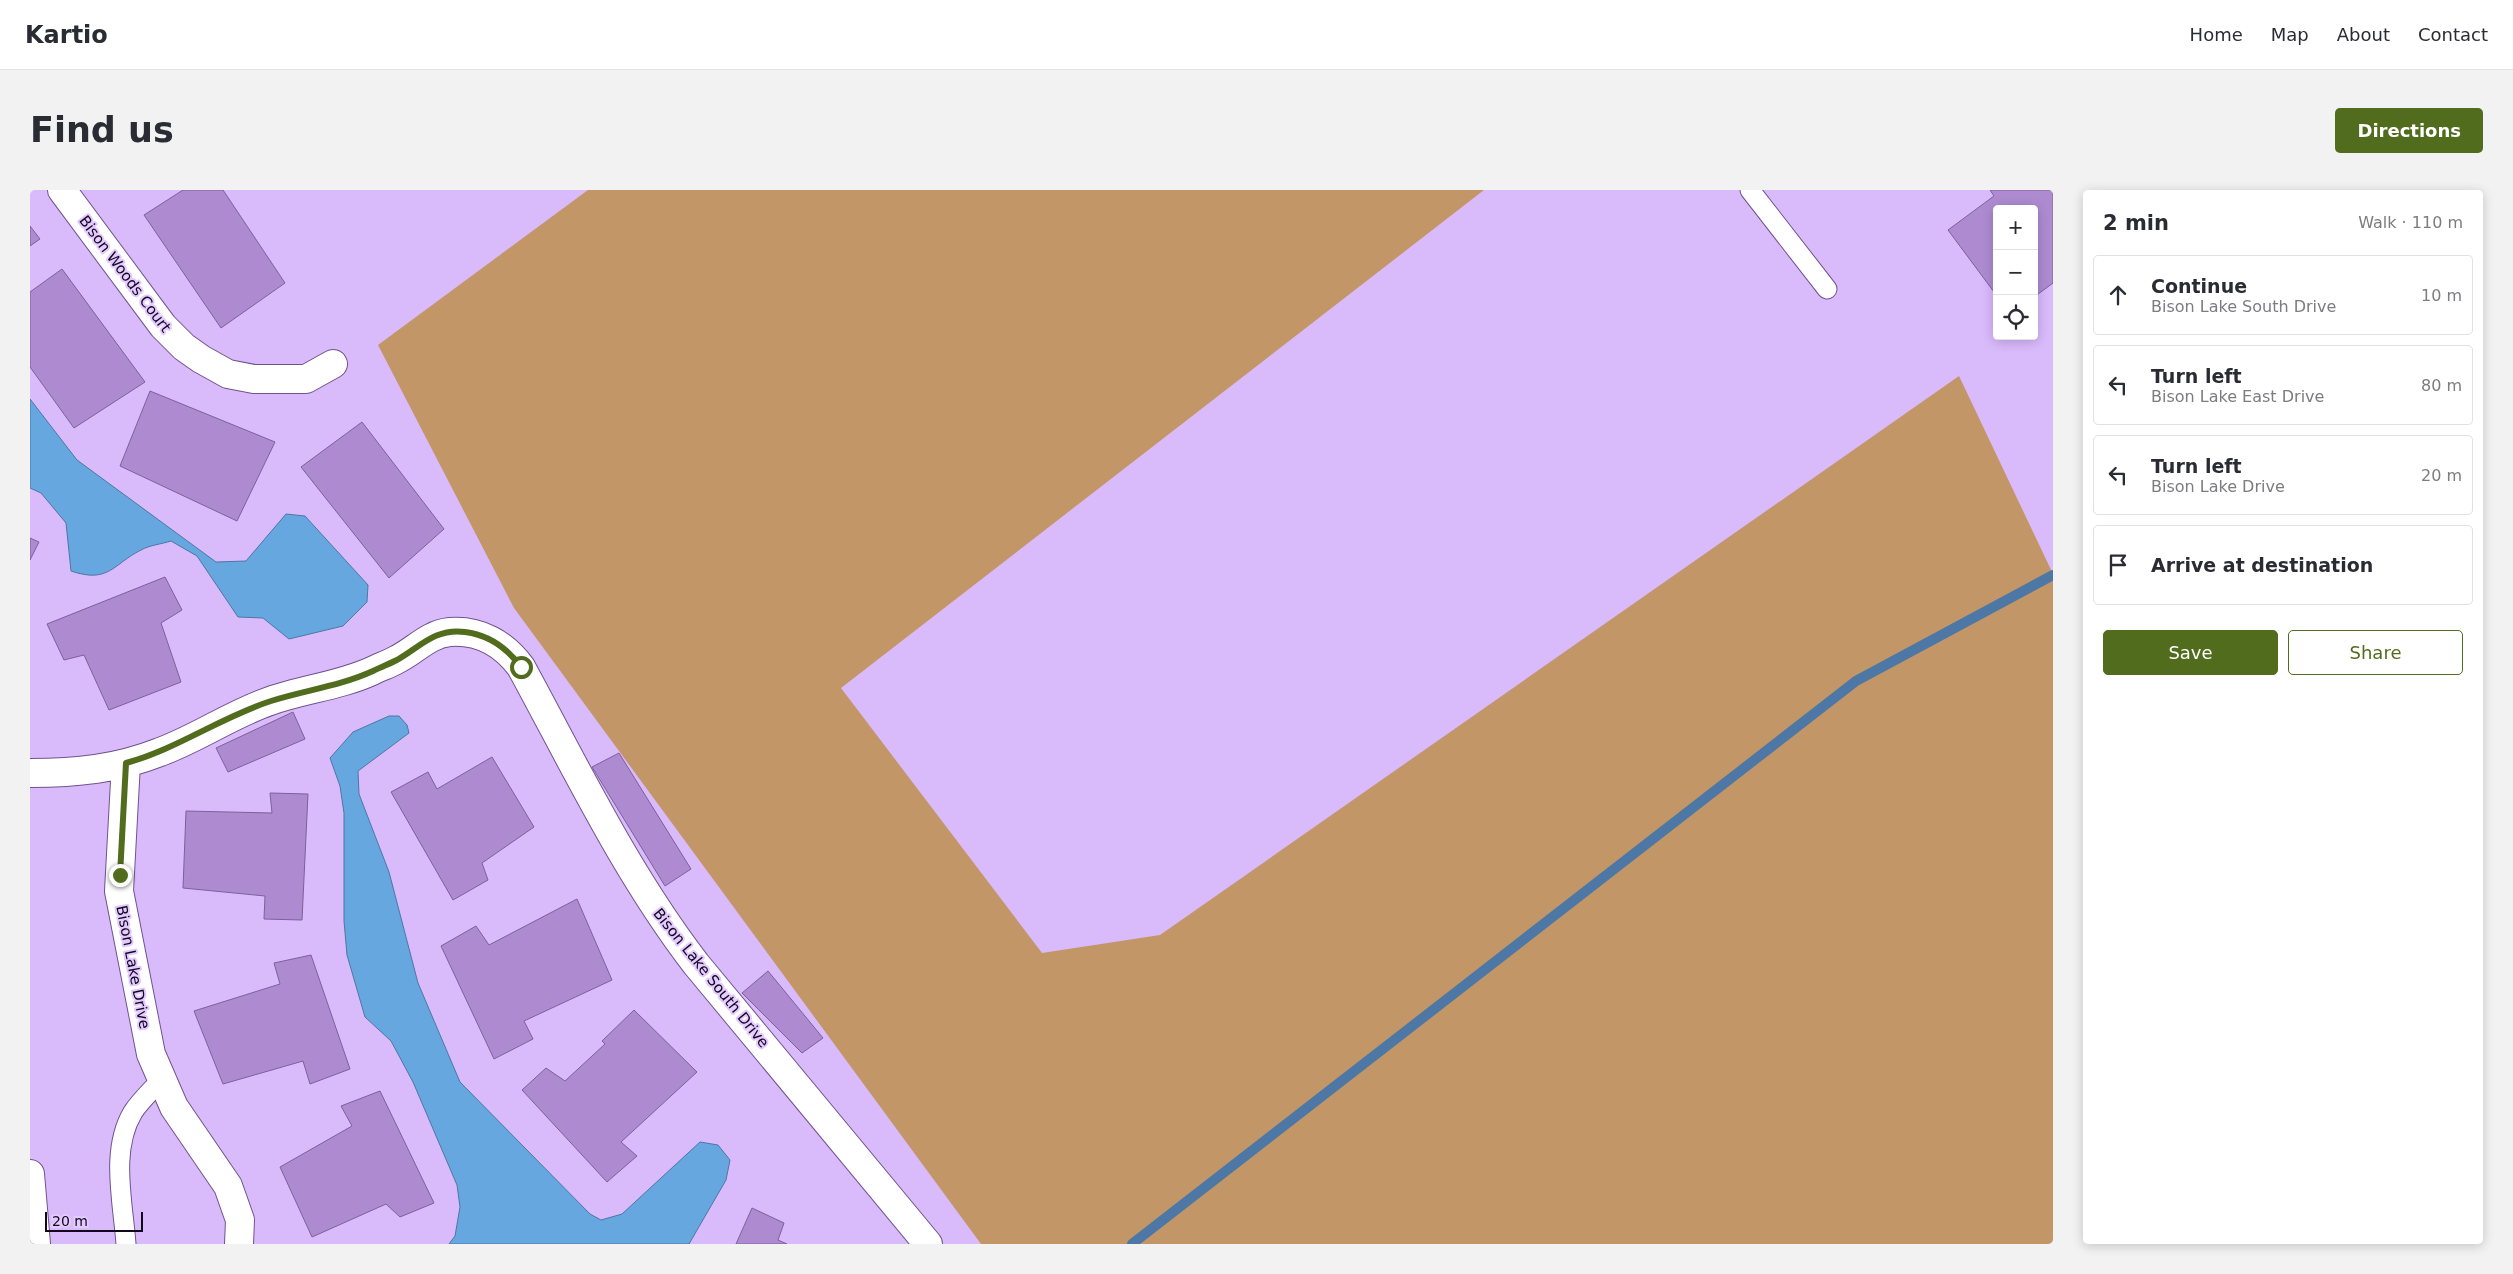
<!DOCTYPE html>
<html lang="en">
<head>
<meta charset="utf-8">
<style>
  body { margin:0; font-family:"DejaVu Sans",sans-serif; background:#f2f2f3; color:#2b2b33 }
  .controls { position:absolute; right:15px; top:15px; display:grid; overflow:hidden; border-radius:5px; box-shadow:0 2px 12px #0003 }
  .controls button { width:45px; height:45px; display:grid; place-items:center; padding:0; border:0; border-bottom:1px solid #e1e1e2; background:#fff; color:#2b2b33; font:25px sans-serif }
  .scale { position:absolute; left:15px; bottom:12px; width:98px; box-sizing:border-box; padding-left:5px; border:2px solid #13071e; border-top:0; font-size:14px; line-height:18px; white-space:nowrap; color:#13071e; -webkit-text-stroke:4px #e3caff; paint-order:stroke }
  .stop { position:absolute; width:15px; height:15px; margin:-11px; border:4px solid #526c1e; border-radius:50%; background:#fff }
  .stop.end { background:#526c1e; border-color:#fff; box-shadow:0 1px 5px #0008 }
  .list { margin:0; padding:0; list-style:none }
  h2 { display:flex; justify-content:space-between; align-items:center; height:65px; margin:0; padding:0 20px; font-size:21px }
  h2 small { font-size:16px; font-weight:400; color:#7c7c81 }
  .list li { display:grid; grid-template-columns:32px 1fr auto; gap:15px; align-items:center; box-sizing:border-box; height:80px; margin:0 10px 10px; padding:0 10px; border:1px solid #e1e1e2; border-radius:5px }
  .list b { display:block; font-size:19px; white-space:nowrap }
  .list p { margin:0; font-size:16px; white-space:nowrap; color:#7c7c81 }
  .list em { font-size:16px; font-style:normal; color:#7c7c81 }
  .actions { display:flex; gap:10px; padding:15px 20px }
  .actions a { flex:1; padding:11px 0; border:1px solid #526c1e; border-radius:5px; text-align:center; font-size:18px; color:#526c1e }
  .actions .main { background:#526c1e; color:#fff }
  .icon { flex:none; width:28px; height:28px; fill:none; stroke:currentColor; stroke-width:2; stroke-linecap:round; stroke-linejoin:round }
  .map { position:relative; flex:none; width:2023px; height:1054px; overflow:hidden; border-radius:5px }
  header { display:flex; align-items:center; gap:30px; box-sizing:border-box; height:70px; padding:0 25px; background:#fff; border-bottom:1px solid #e1e1e2 }
  header strong { font-size:24px }
  nav { display:flex; gap:28px; margin-inline-start:auto; font-size:18px }
  .intro { display:flex; align-items:center; justify-content:space-between; box-sizing:border-box; height:120px; padding:0 30px }
  h1 { margin:0; font-size:35px }
  .button { padding:12px 22px; border-radius:5px; background:#526c1e; color:#fff; font-size:18px; font-weight:700 }
  main { display:flex; gap:30px; padding:0 30px }
  aside { flex:1; background:#fff; border-radius:5px; box-shadow:0 2px 12px #0003 }
  .map>svg:first-child { display:block }
</style>
</head>
<body>
<header>
<strong>Kartio</strong>
<nav><a>Home</a><a>Map</a><a>About</a><a>Contact</a></nav>
</header>
<div class="intro"><h1>Find us</h1><a class="button">Directions</a></div>
<main>
<div class="map">
<svg width="2023" height="1054" viewBox="0 0 2023 1054">
  <rect width="100%" height="100%" fill="#d9bafb"/>
  <path fill="#c39668" d="M558 0H1454L811 498 1012 763 1130 745 1929 186 2023 384V1054H951L484 418 348 155Z"/>
  <path fill="#66a7df" stroke="#4d77a5" d="M0 209 47 270 186 372 216 371 256 324 275 326 338 395 337 412 313 436 259 449 233 428 208 427 167 366 141 351C132 354 120 355 111 360 83 374 79 394 41 381L36 333 11 303 0 298Z
    M359 526H369L377 535 379 543 328 581 329 604 359 682 388 793 430 892 560 1024 571 1030 592 1024 670 952 688 955 700 970 696 990 659 1054H419L425 1046 430 1017 427 995 383 892 361 851 335 827 317 765 314 731V623L310 596 300 568 323 542Z"/>
  <g fill="none" stroke-linecap="round" stroke-linejoin="round">
    <path stroke="#4d77a5" stroke-width="10" d="M1102 1054 1826 491 2023 385"/>
  </g>
  <path fill="#ae8bd1" stroke="#7d609a" d="M153 0H193L255 93 191 138 114 25Z
    M1960 0H2023V93L2004 107V19H1967V106L1918 40 1964 6Z
    M0 36 10 49 0 56Z
    M32 79 115 192 44 238 0 177V102Z
    M120 201 245 252 207 331 90 276Z
    M332 232 414 339 359 388 271 277Z
    M0 348 9 352 0 370Z
    M135 387 152 420 131 433 151 492 79 520 54 465 34 470 17 434Z
    M263 522 275 549 198 582 186 558Z
    M589 563 661 679 635 696 562 577Z
    M462 567 504 637 452 673 458 690 423 710 361 602 398 582 407 599Z
    M240 603 278 604 272 730 234 729 235 706 153 698 156 621 242 623Z
    M547 709 582 790 494 831 503 849 464 869 411 756 446 736 459 755Z
    M281 765 320 879 280 894 273 871 193 894 164 821 250 794 244 773Z
    M738 781 793 848 772 863 712 803Z
    M604 820 667 882 591 952 607 966 577 992 492 900 516 878 535 891 575 854 572 851Z
    M350 901 404 1013 370 1027 356 1014 282 1047 250 977 322 936 311 916Z
    M722 1018 754 1033 748 1050 757 1054H706Z"/>
  <g fill="none" stroke-linecap="round" stroke-linejoin="round">
    <defs>
      <path id="service" d="M1720 0 1797 99
        M96 1054C93 1012 80 960 103 922 110 911 122 900 131 890"/>
      <path id="minor" d="M32 0 133 136 154 157 171 169 198 184 224 189H276L303 174
        M96 573 89 701 121 864 144 917 198 996 210 1030 209 1054
        M0 583C46 583 87 579 130 562 168 548 202 524 240 511 274 499 309 496 342 481 350 477 359 474 366 470 385 461 398 444 420 442 450 440 474 454 491 477 546 578 596 683 666 774L898 1054
        M0 984 6 1054"/>
    </defs>
    <use href="#service" stroke="#70538d" stroke-width="21"/>
    <use href="#minor" stroke="#70538d" stroke-width="30"/>
    <use href="#service" stroke="#fff" stroke-width="19"/>
    <use href="#minor" stroke="#fff" stroke-width="28"/>
  </g>
  <g fill="none" stroke-linecap="round" stroke-linejoin="round">
    <path stroke="#526c1e" stroke-width="6" d="M90 685 96 573C147 559 191 527 241 511 276 500 310 496 343 481 351 477 359 474 367 470 390 457 405 438 435 442 459 445 477 458 491 477"/>
  </g>
  <g text-anchor="middle" stroke-width="4" stroke-linejoin="round" paint-order="stroke">
    <g font-size="15" fill="#13071e" stroke="#e3caff">
      <text transform="translate(95 84) rotate(53)" y="5">Bison Woods Court</text>
      <text transform="translate(103 777) rotate(79)" y="5">Bison Lake Drive</text>
      <text transform="translate(681 788) rotate(51)" y="5">Bison Lake South Drive</text>
    </g>
  </g>
</svg>
<div class="controls">
<button>+</button>
<button>−</button>
<button><svg class="icon" aria-label="locate" viewBox="0 0 24 24"><circle cx="12" cy="12" r="6"/><path d="M12 2v4M12 18v4M2 12h4M18 12h4"/></svg></button>
</div>
<div class="scale">20 m</div>
<div class="stop" style="left:491px;top:477px"></div>
<div class="stop end" style="left:90px;top:685px"></div>
</div>
<aside>
<h2>2 min<small>Walk · 110 m</small></h2>
<ul class="list">
<li><svg class="icon" aria-label="ahead" viewBox="0 0 24 24"><path d="M12 20V5M6 11l6-6 6 6"/></svg><div><b>Continue</b><p>Bison Lake South Drive</p></div><em>10 m</em></li>
<li><svg class="icon" aria-label="left" viewBox="0 0 24 24"><path d="M17 20v-9H6M10 6l-5 5 5 5"/></svg><div><b>Turn left</b><p>Bison Lake East Drive</p></div><em>80 m</em></li>
<li><svg class="icon" aria-label="left" viewBox="0 0 24 24"><path d="M17 20v-9H6M10 6l-5 5 5 5"/></svg><div><b>Turn left</b><p>Bison Lake Drive</p></div><em>20 m</em></li>
<li><svg class="icon" aria-label="arrive" viewBox="0 0 24 24"><path d="M6 21V4h12l-3 4 3 4H6"/></svg><div><b>Arrive at destination</b></div></li>
</ul>
<div class="actions"><a class="main">Save</a><a>Share</a></div>
</aside>
</main>
</body>
</html>
